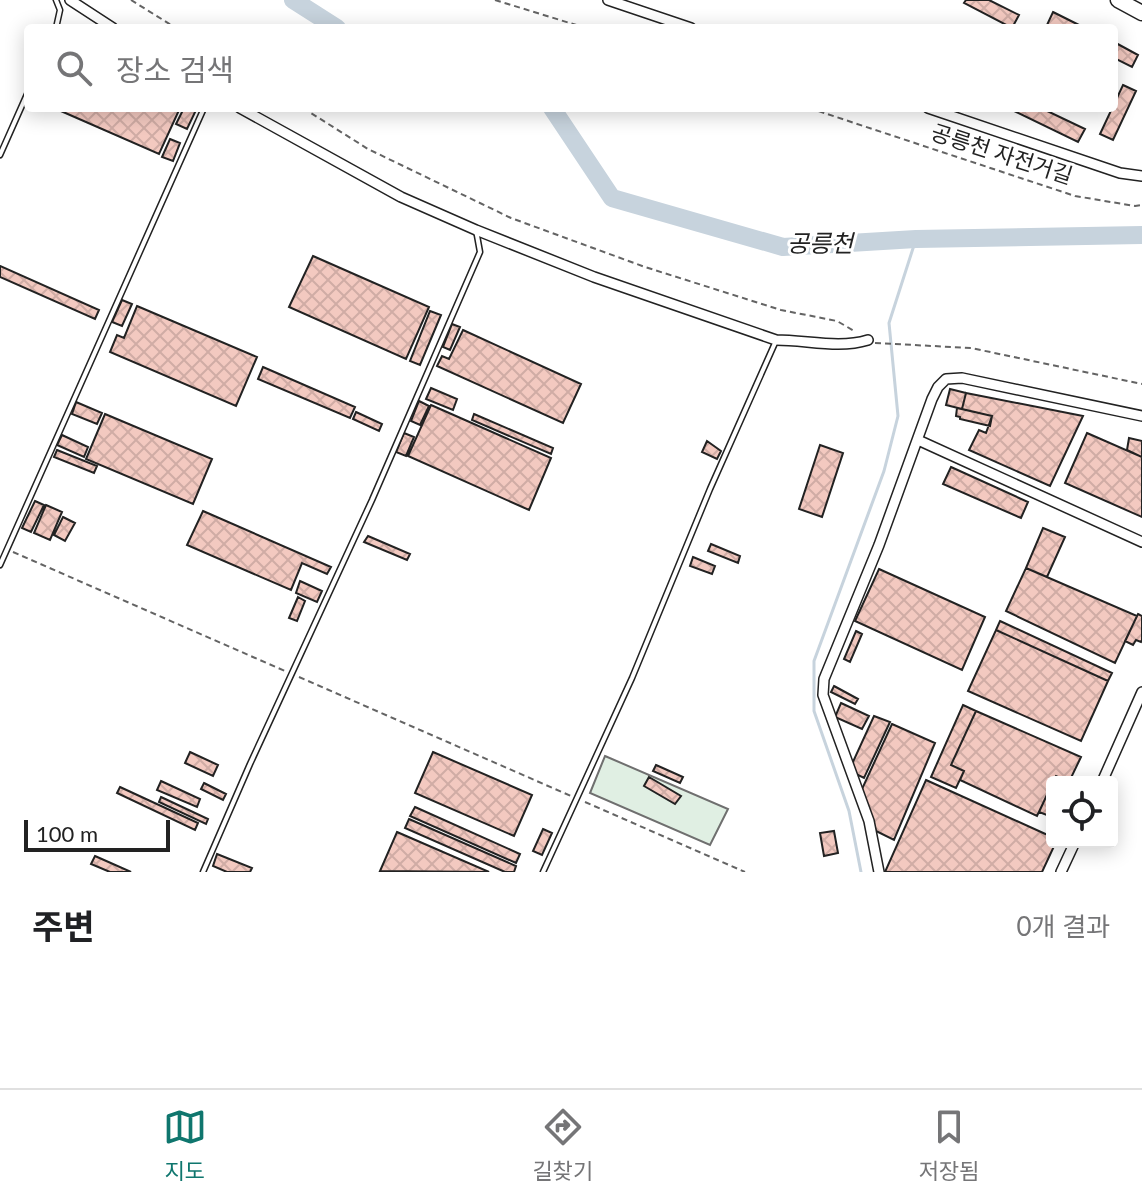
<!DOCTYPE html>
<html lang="ko">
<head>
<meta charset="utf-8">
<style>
  body { margin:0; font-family:Lato,"Noto Sans KR",sans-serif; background:#f2f2f2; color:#202124 }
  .controls { position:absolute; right:24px; bottom:24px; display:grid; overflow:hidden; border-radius:8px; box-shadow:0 4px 20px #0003 }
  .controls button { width:72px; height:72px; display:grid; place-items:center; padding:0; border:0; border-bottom:2px solid #e0e0e0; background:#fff; color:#202124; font:40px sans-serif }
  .scale { position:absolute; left:24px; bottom:20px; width:146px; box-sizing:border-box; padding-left:8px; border:4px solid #222; border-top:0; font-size:22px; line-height:28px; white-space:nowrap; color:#222; -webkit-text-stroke:6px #fff; paint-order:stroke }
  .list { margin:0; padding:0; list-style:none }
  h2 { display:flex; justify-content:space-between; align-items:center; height:104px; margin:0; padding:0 32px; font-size:34px }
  h2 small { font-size:26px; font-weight:400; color:#757577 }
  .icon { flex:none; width:44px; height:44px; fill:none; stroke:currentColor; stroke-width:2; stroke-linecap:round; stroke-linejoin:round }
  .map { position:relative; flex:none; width:1142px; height:872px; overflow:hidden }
  .search { position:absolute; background:#fff; box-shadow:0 4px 20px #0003; left:24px; right:24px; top:24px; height:88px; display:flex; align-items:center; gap:20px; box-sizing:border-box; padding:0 28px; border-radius:8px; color:#757577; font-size:30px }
  .sheet { height:216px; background:#fff }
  nav { display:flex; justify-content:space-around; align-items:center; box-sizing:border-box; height:112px; border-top:2px solid #e0e0e0; background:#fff; font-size:22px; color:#757577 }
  nav a { display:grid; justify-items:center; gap:4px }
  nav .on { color:#0f766e }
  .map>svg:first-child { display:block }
</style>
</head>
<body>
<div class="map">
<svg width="1142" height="872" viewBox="0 0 1142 872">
  <defs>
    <pattern id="building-cross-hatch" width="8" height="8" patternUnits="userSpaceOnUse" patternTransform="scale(2)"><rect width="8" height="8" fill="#f3c9c0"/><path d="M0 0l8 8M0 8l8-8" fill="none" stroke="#d0aca5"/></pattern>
  </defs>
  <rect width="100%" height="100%" fill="#fff"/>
  <path fill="#e0efe3" stroke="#6f6f6f" stroke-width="2" d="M605 756 728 809 710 845 590 793Z"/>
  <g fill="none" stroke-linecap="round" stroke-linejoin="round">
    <path stroke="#c7d3dd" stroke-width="3" d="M861 872 849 811 814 711V661L884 471 898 416 889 323 916 239"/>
    <path stroke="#c7d3dd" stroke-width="18" d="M293 0 337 28
      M552 108 612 198 783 247 916 239 1142 235"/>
  </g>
  <path fill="url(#building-cross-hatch)" stroke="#222" stroke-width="2" d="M966 0H989L1019 15 1012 28 964 3Z
    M1053 12 1085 28H1054L1047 25Z
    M1114 42 1138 55 1132 67 1114 58Z
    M1123 85 1136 91 1113 140 1100 134Z
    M54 108H180L159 154Z
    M184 108H197L187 129 176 124Z
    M1008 108H1041L1085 129 1078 142Z
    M170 139 180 143 173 161 162 157Z
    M313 256 429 307 406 359 289 307Z
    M0 266 99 310 95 319 0 277Z
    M122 300 132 304 122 326 112 322Z
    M137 306 257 357 236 406 110 352 117 335 124 338Z
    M430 311 441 315 420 365 410 361Z
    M452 324 460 327 450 350 443 347Z
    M463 330 581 384 563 423 437 366 442 356 449 359Z
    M263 367 355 407 350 418 258 379Z
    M431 388 457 399 453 410 426 399Z
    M950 389 966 393 962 409 946 405Z
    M966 393 1083 416 1050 486 969 450 979 430 986 433 992 416 962 409Z
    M419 401 429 406 420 425 411 421Z
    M76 402 102 413 97 424 72 414Z
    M431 405 551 458 529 510 408 456Z
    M957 408 992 416 990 426 960 419V417L956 416Z
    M356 412 382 424 379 431 353 419Z
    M105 414 212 459 193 504 86 459Z
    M474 414 553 448 551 454 472 420Z
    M404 433 414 437 406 456 396 452Z
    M1087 433 1142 457V517L1065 483Z
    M62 435 88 447 84 457 57 445Z
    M1129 438 1142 441V457L1127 450Z
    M707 441 721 451 717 459 702 452Z
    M820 445 843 453 822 517 799 509Z
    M57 450 97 466 94 473 54 457Z
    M951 467 1028 502 1021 518 943 484Z
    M35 501 44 505 31 532 22 528Z
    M46 505 62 512 50 540 34 533Z
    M203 511 331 567 327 574 302 563 291 590 187 545Z
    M63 517 75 523 65 541 54 535Z
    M1043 528 1065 537 1047 577 1026 568Z
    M368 536 410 554 407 560 364 542Z
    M711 544 740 556 738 563 708 551Z
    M693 557 715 566 712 574 690 566Z
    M1026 568 1137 616 1115 663 1006 611Z
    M879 569 985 617 962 670 855 621Z
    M300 581 322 591 317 602 296 593Z
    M298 597 305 601 297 621 289 618Z
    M1138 614 1142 616V640L1141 642 1136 640 1133 645 1125 641Z
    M1000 621 1112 673 1108 681 996 630Z
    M996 630 1108 681 1081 741 968 691Z
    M856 631 862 634 850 662 844 659Z
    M834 686 858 699 855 704 831 692Z
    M841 703 869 716 862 729 835 717Z
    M963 705 976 711 951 765 964 771 956 788 931 777Z
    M976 711 1081 757 1069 782 1056 776 1037 816 960 780 964 771 951 765Z
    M874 716 890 722 864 778 856 774 852 764Z
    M892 724 935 743 894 840 876 831 862 789Z
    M190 752 218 765 213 776 185 763Z
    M433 752 532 795 514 836 415 793Z
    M656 765 683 777 680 783 653 771Z
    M649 777 681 796 675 804 644 786Z
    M926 780 1052 837V842H1056L1042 872H885Z
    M161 781 200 799 197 807 157 790Z
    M204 783 226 794 223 800 201 789Z
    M1052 784V817L1039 812Z
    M120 787 198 823 195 830 117 793Z
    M161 797 208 819 206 824 159 802Z
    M415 807 520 854 516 863 410 816Z
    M409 819 516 866 514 872H505L405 828Z
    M543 829 552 833 542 855 533 851Z
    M834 831 838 853 824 856 820 833Z
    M397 832 489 872 380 871Z
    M217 854 252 868 250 872H227L213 866Z
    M95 856 131 872H110L91 864Z"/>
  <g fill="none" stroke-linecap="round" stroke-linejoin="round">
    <defs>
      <path id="service" d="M56 0 60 10 56 28
        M0 155 28 92
        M0 565 204 108
        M203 872 250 764 372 500 480 252 476 230
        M543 872 632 678 710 489 775 343"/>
      <path id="minor" d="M70 0 113 28
        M608 0 691 28
        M240 108 401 197 476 230 594 277 776 340C807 340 839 349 868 340
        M928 108 1120 173 1142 176
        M918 440 1142 542
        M1102 782 1142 692
        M879 872 869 821 823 695 824 679 879 545 932 399 938 387 946 379 962 378 1142 416
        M1061 872 1075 842"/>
      <path id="primary" d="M1118 0 1142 13"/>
    </defs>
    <use href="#service" stroke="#222" stroke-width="7"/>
    <use href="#minor" stroke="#222" stroke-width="12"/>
    <use href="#primary" stroke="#222" stroke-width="17"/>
    <path stroke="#646464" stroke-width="2" stroke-dasharray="6 4" stroke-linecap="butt" d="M131 0 176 28
      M495 0 586 28
      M303 108 368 149 511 218 645 267 781 310 837 321 856 332
      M809 108 1075 196 1135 206 1142 205
      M875 343 971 348 1142 384
      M13 552 285 671
      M299 677 571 796
      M585 802 745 872"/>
    <use href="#service" stroke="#fff" stroke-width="4"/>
    <use href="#minor" stroke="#fff" stroke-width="9"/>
    <use href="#primary" stroke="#fff" stroke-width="14"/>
  </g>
  <g text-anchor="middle" stroke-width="6" stroke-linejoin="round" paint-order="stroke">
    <g font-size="22" fill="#222" stroke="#fff">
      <text transform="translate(1002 154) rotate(18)" y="8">공릉천 자전거길</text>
    </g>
    <g font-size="24" font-style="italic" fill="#222" stroke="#fff">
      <text x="820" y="252">공릉천</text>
    </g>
  </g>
</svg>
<div class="controls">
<button><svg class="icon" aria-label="locate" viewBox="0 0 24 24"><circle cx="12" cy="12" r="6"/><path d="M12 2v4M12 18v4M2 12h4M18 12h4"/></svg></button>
</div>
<div class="scale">100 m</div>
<div class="search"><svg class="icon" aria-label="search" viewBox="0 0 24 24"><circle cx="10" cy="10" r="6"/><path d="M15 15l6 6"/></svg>장소 검색</div>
</div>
<section class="sheet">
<h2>주변<small>0개 결과</small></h2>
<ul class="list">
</ul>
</section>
<nav>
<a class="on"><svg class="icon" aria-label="map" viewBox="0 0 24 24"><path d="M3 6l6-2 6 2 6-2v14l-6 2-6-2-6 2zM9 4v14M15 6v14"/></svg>지도</a>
<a><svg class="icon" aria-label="directions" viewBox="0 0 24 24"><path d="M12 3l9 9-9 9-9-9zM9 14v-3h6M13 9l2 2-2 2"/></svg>길찾기</a>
<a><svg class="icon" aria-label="saved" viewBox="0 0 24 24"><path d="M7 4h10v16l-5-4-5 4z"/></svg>저장됨</a>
</nav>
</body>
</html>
